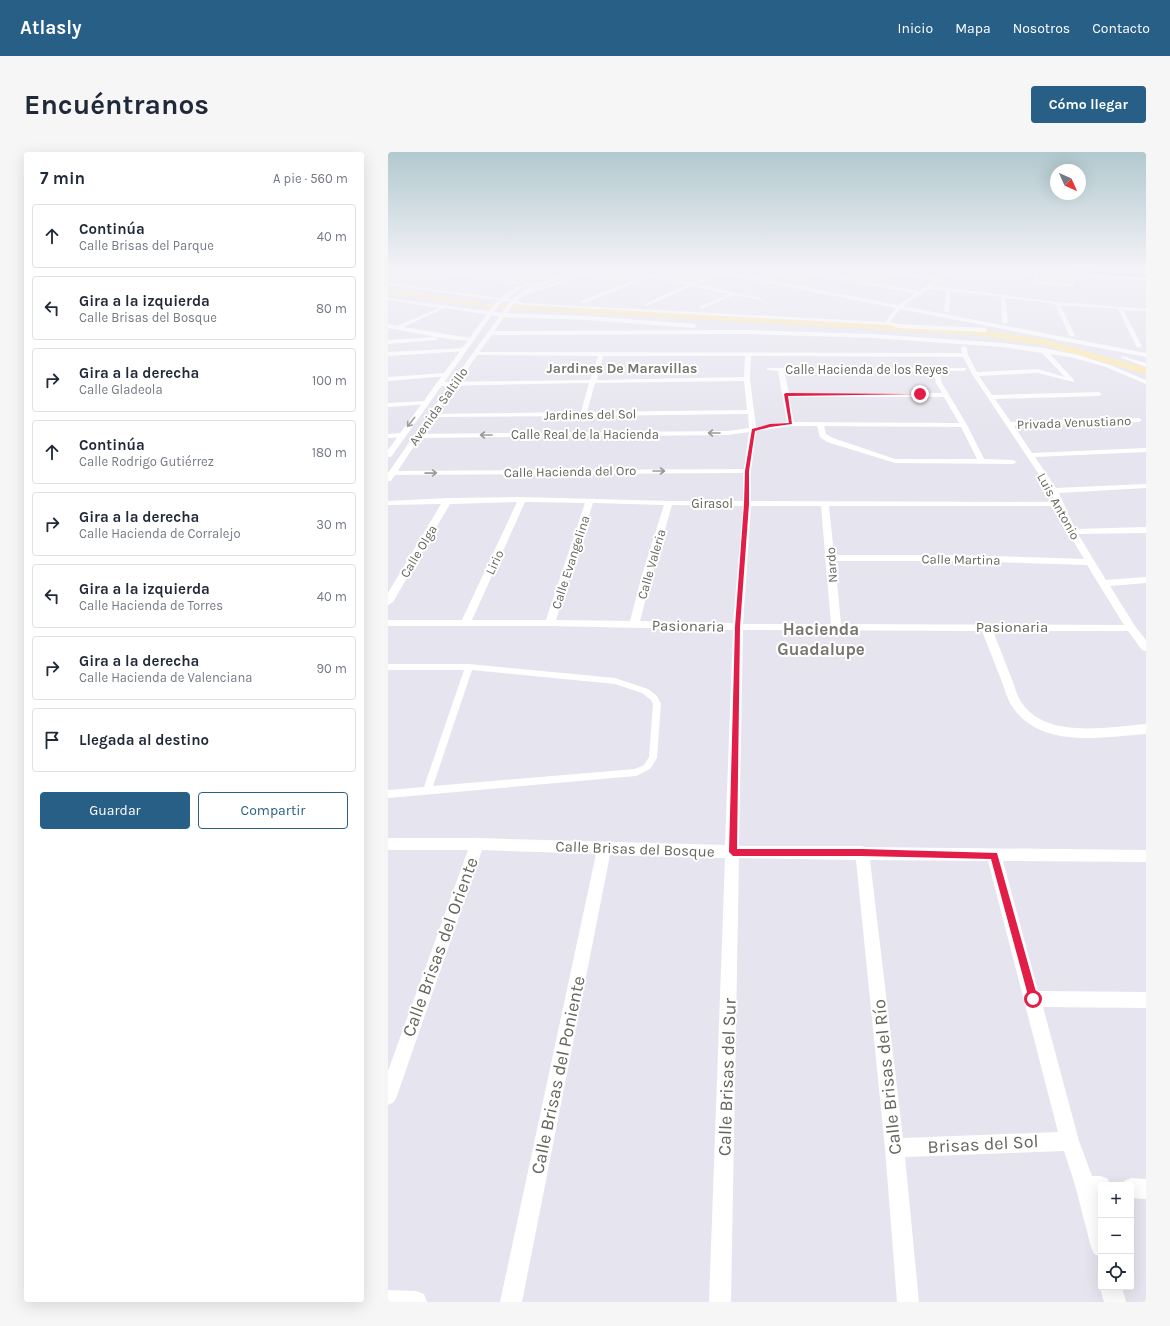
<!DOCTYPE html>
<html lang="es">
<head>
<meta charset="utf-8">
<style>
  body { margin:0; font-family:Karla,sans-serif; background:#f6f6f7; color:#1f2937 }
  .controls { position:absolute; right:12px; bottom:12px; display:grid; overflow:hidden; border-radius:4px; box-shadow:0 4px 16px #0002 }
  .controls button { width:36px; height:36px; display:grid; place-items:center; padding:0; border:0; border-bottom:1px solid #e0e1e3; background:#fff; color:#1f2937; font:20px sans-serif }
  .compass { position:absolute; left:662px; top:12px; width:36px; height:36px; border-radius:50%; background:#fff; box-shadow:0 4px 16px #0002; rotate:135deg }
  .stop { position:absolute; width:12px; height:12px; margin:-9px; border:3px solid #e11d48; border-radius:50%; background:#fff }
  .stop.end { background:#e11d48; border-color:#fff; box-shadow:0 1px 4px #0008 }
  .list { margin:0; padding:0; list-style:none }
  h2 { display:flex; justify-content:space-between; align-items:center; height:52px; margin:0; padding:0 16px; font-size:17px }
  h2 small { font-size:13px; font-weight:400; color:#747a83 }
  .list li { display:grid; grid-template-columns:26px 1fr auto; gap:12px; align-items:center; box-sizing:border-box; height:64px; margin:0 8px 8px; padding:0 8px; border:1px solid #e0e1e3; border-radius:4px }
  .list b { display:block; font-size:15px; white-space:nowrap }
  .list p { margin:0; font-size:13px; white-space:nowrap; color:#747a83 }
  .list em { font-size:13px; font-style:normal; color:#747a83 }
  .actions { display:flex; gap:8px; padding:12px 16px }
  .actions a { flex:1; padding:9px 0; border:1px solid #285f87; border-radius:4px; text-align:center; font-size:14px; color:#285f87 }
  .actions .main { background:#285f87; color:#fff }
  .icon { flex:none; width:22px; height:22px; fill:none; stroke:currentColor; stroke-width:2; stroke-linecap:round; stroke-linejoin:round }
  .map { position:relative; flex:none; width:758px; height:1150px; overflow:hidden; border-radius:4px }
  header { display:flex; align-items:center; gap:24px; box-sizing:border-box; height:56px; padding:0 20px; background:#285f87; color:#fff }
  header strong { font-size:19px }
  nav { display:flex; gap:22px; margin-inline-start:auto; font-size:14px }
  .intro { display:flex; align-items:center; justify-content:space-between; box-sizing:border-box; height:96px; padding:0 24px }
  h1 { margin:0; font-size:28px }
  .button { padding:10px 18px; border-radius:4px; background:#285f87; color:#fff; font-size:14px; font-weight:700 }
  main { display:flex; gap:24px; padding:0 24px }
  aside { flex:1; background:#fff; border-radius:4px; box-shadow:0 4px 16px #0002 }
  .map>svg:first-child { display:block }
</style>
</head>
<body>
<header>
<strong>Atlasly</strong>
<nav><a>Inicio</a><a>Mapa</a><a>Nosotros</a><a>Contacto</a></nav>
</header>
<div class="intro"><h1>Encuéntranos</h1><a class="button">Cómo llegar</a></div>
<main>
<aside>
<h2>7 min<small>A pie · 560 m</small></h2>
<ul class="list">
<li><svg class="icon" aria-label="ahead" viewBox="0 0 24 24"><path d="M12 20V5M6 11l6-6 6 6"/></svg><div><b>Continúa</b><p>Calle Brisas del Parque</p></div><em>40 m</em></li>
<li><svg class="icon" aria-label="left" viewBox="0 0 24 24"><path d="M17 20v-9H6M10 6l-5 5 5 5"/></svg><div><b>Gira a la izquierda</b><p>Calle Brisas del Bosque</p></div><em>80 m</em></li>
<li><svg class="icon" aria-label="right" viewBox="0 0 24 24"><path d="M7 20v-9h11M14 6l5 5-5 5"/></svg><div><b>Gira a la derecha</b><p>Calle Gladeola</p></div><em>100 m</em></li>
<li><svg class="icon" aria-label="ahead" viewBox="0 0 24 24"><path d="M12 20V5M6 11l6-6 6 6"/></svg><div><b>Continúa</b><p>Calle Rodrigo Gutiérrez</p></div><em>180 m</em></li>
<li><svg class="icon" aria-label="right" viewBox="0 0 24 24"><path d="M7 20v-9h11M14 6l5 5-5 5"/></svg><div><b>Gira a la derecha</b><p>Calle Hacienda de Corralejo</p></div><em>30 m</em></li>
<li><svg class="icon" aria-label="left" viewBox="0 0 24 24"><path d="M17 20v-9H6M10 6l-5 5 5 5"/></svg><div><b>Gira a la izquierda</b><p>Calle Hacienda de Torres</p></div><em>40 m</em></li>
<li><svg class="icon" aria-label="right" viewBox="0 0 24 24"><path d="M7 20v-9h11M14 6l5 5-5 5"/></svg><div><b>Gira a la derecha</b><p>Calle Hacienda de Valenciana</p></div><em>90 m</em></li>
<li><svg class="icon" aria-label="arrive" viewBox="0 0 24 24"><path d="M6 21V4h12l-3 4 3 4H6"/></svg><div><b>Llegada al destino</b></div></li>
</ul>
<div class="actions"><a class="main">Guardar</a><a>Compartir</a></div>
</aside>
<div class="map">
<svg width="758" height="1150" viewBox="0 0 758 1150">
  <rect width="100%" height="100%" fill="#e6e5ef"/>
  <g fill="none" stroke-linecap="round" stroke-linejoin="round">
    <path fill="#fee9a7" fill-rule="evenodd" d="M0 137 102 152 588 177 656 187 758 216V222L655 193 588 183 102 156 0 141Z"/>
    <path fill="#fff" fill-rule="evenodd" d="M650 121 651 122 650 123 684 126 685 124 687 125 685 134 660 133 648 131 646 124ZM649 125 684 128 683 132 650 129Z
      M0 512H81L227 526 260 537 269 544 273 552 269 606 262 617 248 624 0 646V638L36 635 76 518H0ZM84 518 227 532 254 541 263 548 265 552 261 605 256 613 247 617 45 634Z"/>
    <path fill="#fff" fill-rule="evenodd" d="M41 118H55L143 132 141 133Z
      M204 118H212L137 143 133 142Z
      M230 118H241L303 131 329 121 319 118H330L376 127 396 118H403L381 128 510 153 527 142 405 118H416L531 139 546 129 491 118H503L549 127 561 118H567L544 134 669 150 758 157V159L735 158 754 194 751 196 748 194 730 157 672 153 687 183 684 185 681 183 667 152 617 146 620 170 617 172 614 170 613 145 562 139V159L559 161 556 159 558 139 541 137 515 154 758 201V205L512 157 502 170 510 172 597 176 600 178 597 180 510 176 502 173 135 153 123 150 0 133V131L128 148 135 151 497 170 508 156 334 122 308 132 375 147 373 148 346 143 313 157 311 155 341 142 304 134 259 154 257 152 298 133 261 125 197 151H193V149L256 124Z
      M0 146 115 161 199 164 306 172 309 174 306 176 199 168 115 165 57 156 15 175 88 187C78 193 14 178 0 176V172L9 174 51 156 0 148Z
      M359 178 484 182 614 191 655 196 690 203 722 213 758 228V232L718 215 687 206 662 202 686 228V230L650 221 591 224 604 243 711 240 714 242 711 244 607 247 623 270 751 266 754 268 751 270 626 274 644 301 758 296V300L647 305 668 336 758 332V336L671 341 687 377 758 375V381L690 382 718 428 758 425V431L722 434 747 474 758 488V499L754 498 740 479H605C611 494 617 510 623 525 626 532 628 541 632 548 655 588 720 575 758 572V582C713 585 652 598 623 553 619 546 617 538 614 530 607 513 601 496 594 479L355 478 351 694H474L477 695 758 698V710L615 709 650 839 758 840V856L655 855 691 989 704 1024H713L720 1027 722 1033H713V1044H710L713 1056V1105L706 1102 703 1095 687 1033 676 999 517 1005 531 1150H509L497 996 468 708 351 706 343 1150H321L337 706 222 703 134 1150H112L208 702 94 698 9 944 6 950 0 953V919L80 698H0V686H89L337 693 345 478 162 474H0V468H74L129 350 62 352 5 450 0 453V441L53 352 0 353V349L60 346 134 345 281 349H355V321L4 323 0 321 4 319 356 317 361 280 340 283 29 286 25 284 29 282 340 279 361 276 360 262 198 264 195 265 192 264 43 265 40 263 41 262 193 260 201 231 50 234 47 232 50 230 202 228 210 204 86 203V201L88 200 574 201 573 196 576 194 579 196 580 203 589 220 650 217 677 225 654 201 614 195 484 186 359 182 102 183 99 181 102 179ZM215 204H357L356 225 209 228ZM363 204 575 205 584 222 662 339 667 350 363 349V319L368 279 403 274H429L432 285 439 290 507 311 625 312 629 310 625 308 596 307 579 273 554 231 551 219H576L579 217 578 216H379V218L390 219 399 270 368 275 362 227ZM396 219H545L548 231 554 241H401ZM356 229 359 258 199 260 207 231ZM401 245H556L571 271 406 270ZM436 274 573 275 589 307H507L445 286 438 282ZM137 350 197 351 158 468H84ZM205 351 276 353 254 423 242 469 168 468ZM284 353 355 354 345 471 252 469 264 423ZM363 354H433L443 472H355ZM441 354H669L680 380 696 407 572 403H446ZM447 409H572L699 413 736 473 453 472ZM482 708 600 709 670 980 515 986Z
      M47 185 50 187 49 188 0 192V188Z
      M76 196 78 197V199L0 204V200Z
      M734 204 758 211V215L734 206Z
      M57 221 60 223 59 224 0 229V225Z
      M38 249 41 251 40 252 0 255V251Z
      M13 281 17 283 16 285 0 286V282Z
      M743 1026 758 1027V1047L743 1046V1033H734L736 1029Z
      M713 1133V1135H734L738 1150H716L712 1135Z
      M0 1138 28 1139 36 1142 39 1150H0Z"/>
    <path fill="#fff" fill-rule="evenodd" d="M191 118H199L147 136 127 150 46 264 3 329H0V321L41 262 123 148 143 134Z
      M635 118 699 124 758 126V128L699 126 611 118Z
      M131 134 135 135 111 153 3 305H0V298L107 151 119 141Z"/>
    <path fill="#b9acfe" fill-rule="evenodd" d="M694 118 758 123V125L665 118Z"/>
  </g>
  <defs><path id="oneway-shaft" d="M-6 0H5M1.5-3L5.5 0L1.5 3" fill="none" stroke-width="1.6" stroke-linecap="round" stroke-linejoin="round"/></defs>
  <g stroke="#9c9b96">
    <use href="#oneway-shaft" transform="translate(23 270) rotate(128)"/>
    <use href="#oneway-shaft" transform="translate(326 281) rotate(180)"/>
    <use href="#oneway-shaft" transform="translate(98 283) rotate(180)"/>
    <use href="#oneway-shaft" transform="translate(271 319)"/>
    <use href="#oneway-shaft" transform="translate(43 321) rotate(-1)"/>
  </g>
  <linearGradient id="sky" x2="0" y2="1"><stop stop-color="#b1c9ce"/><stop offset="0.42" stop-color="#f4f3f8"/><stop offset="1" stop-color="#f4f3f8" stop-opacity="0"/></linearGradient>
  <rect width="758" height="279" fill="url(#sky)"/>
  <path fill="#e11d48" d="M398 241 534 242 400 244 404 272 382 275 367 279 361 319V352L352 475 349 697H474L609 701 650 847 649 850 645 851 642 850 641 847 603 707 474 704H345L341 700 347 475 356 352 357 319 364 277 382 272 401 271 396 242Z"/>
  <g text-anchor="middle" stroke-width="4" stroke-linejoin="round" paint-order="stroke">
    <g font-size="13" fill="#66655d" stroke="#fff">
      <text x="479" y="222">Calle Hacienda de los Reyes</text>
      <text transform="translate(50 254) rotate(-55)" y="5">Avenida Saltillo</text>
      <text transform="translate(202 262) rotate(-1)" y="5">Jardines del Sol</text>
      <text transform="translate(686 270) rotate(-2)" y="5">Privada Venustiano</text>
      <text x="197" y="287">Calle Real de la Hacienda</text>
      <text transform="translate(182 319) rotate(-1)" y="5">Calle Hacienda del Oro</text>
      <text x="324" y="356">Girasol</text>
      <text transform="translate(671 354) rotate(61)" y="5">Luis Antonio</text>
      <text transform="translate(30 399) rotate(-59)" y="5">Calle Olga</text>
      <text transform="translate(573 407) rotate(1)" y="5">Calle Martina</text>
      <text transform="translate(106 410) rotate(-65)" y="5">Lirio</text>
      <text transform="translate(182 410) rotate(-72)" y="5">Calle Evangelina</text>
      <text transform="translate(263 412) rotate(-74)" y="5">Calle Valeria</text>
      <text transform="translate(443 413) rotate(-94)" y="5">Nardo</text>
    </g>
    <g font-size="14" font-weight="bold" fill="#78766e" stroke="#fff">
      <text x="234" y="221">Jardines De Maravillas</text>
    </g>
    <g font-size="15" fill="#66655d" stroke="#fff">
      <text transform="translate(300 474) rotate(1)" y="5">Pasionaria</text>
      <text x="624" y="480">Pasionaria</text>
      <text transform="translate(247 697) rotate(2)" y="5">Calle Brisas del Bosque</text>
    </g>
    <g font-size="17" font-weight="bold" fill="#78766e" stroke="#fff">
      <text x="433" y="483">Hacienda<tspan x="433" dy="20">Guadalupe</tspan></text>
    </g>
    <g font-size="18" fill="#66655d" stroke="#fff">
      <text transform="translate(52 795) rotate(-70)" y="6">Calle Brisas del Oriente</text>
      <text transform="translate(170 923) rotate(-78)" y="6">Calle Brisas del Poniente</text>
      <text transform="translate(339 925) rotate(-88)" y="6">Calle Brisas del Sur</text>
      <text transform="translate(499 925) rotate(-96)" y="6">Calle Brisas del Río</text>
      <text transform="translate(595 992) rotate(-3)" y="6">Brisas del Sol</text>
    </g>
  </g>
</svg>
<div class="controls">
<button>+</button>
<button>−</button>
<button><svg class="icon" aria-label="locate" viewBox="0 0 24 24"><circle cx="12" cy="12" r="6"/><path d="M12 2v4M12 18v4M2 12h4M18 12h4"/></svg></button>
</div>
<svg class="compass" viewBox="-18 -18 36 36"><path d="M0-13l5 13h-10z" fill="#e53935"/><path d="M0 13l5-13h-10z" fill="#747a83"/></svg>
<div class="stop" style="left:645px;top:847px"></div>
<div class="stop end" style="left:532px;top:242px"></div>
</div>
</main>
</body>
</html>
